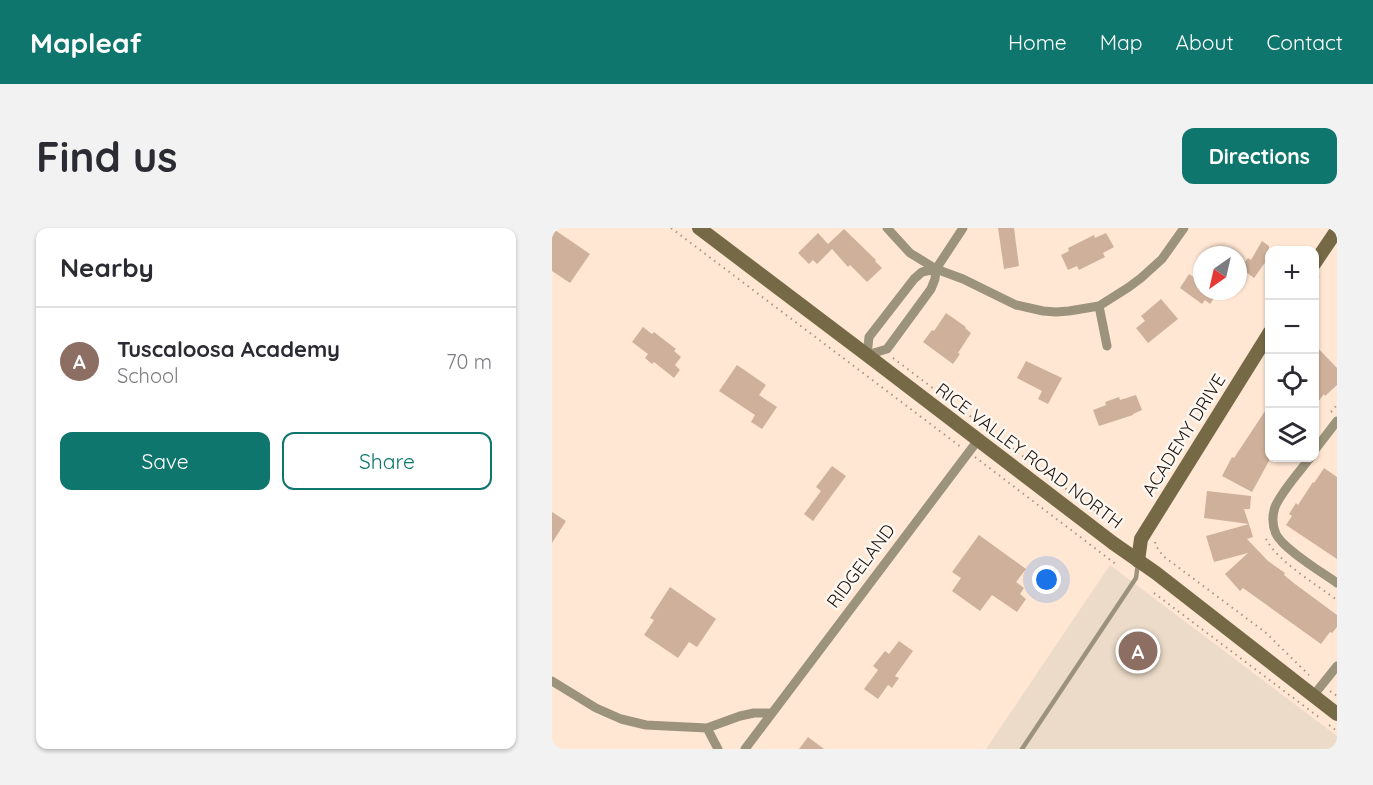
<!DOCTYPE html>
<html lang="en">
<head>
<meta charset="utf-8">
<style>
  body { margin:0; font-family:Quicksand,sans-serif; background:#f2f2f3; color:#2b2b33 }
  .controls { position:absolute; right:18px; top:18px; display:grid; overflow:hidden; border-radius:12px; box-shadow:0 2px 4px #0004 }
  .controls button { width:54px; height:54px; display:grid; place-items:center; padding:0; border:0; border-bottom:2px solid #e1e1e2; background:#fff; color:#2b2b33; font:30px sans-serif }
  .compass { position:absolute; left:641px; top:18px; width:54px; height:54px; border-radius:50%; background:#fff; box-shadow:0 2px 4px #0004; rotate:214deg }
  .you { position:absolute; left:495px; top:352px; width:21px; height:21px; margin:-15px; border:4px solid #fff; border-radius:50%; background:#1a73e8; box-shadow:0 0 0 9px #1a73e833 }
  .badge { display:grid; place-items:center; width:39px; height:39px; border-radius:50%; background:#0f766e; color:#fff; font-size:20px; font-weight:700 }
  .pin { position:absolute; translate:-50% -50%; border:3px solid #fff; box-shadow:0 2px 6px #0006 }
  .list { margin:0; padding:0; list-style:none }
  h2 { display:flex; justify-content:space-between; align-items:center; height:78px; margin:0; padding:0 24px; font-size:26px }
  h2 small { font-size:20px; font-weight:400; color:#7c7c81 }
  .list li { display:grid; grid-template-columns:39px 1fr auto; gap:18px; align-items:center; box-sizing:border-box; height:108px; padding:0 24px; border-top:2px solid #e1e1e2 }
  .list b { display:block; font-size:22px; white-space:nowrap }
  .list p { margin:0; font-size:20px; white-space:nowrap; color:#7c7c81 }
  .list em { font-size:20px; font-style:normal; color:#7c7c81 }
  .actions { display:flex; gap:12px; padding:18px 24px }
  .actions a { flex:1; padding:14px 0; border:2px solid #0f766e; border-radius:12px; text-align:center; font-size:21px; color:#0f766e }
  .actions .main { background:#0f766e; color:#fff }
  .icon { flex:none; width:33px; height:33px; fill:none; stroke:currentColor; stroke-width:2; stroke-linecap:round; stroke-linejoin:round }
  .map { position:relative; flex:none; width:785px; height:521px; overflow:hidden; border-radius:12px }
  header { display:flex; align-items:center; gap:36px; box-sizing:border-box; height:84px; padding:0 30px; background:#0f766e; color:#fff }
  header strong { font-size:28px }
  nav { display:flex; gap:33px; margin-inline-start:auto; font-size:21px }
  .intro { display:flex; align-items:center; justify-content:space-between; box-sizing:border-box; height:144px; padding:0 36px }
  h1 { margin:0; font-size:42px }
  .button { padding:15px 27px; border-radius:12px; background:#0f766e; color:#fff; font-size:21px; font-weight:700 }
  main { display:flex; gap:36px; padding:0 36px }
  aside { flex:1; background:#fff; border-radius:12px; box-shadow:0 2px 4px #0004 }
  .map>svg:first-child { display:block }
</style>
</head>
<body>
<header>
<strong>Mapleaf</strong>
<nav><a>Home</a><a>Map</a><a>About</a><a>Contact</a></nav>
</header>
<div class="intro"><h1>Find us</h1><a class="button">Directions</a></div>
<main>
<aside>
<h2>Nearby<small></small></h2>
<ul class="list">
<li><span class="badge" style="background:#8d6e63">A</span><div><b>Tuscaloosa Academy</b><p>School</p></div><em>70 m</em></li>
</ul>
<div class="actions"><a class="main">Save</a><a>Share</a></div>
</aside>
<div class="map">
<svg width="785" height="521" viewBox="0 0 785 521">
  <rect width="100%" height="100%" fill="#ffe7d4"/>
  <path fill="#ecdbc9" d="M558 337 785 508V521H434Z"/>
  <path fill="#cfb19b" d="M0 0 38 26 18 55 0 43Z
    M446 0H462L467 38 452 41Z
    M292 1 324 32 323 33 330 40 315 54 298 37 296 39 280 21 265 36 261 32 257 36 246 25 266 5 276 16Z
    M554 5 562 19 551 25 553 29 527 42 525 38 516 42 509 27 517 23 516 20 542 7 543 10Z
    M710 13 717 18V29L702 50 689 40 696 30 699 32Z
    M650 40V63H667L658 76 653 72 650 76 628 60 637 46 643 50Z
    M609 71 626 91 596 115 584 100 593 93 589 88Z
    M394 85 414 99 413 100 419 105 406 125 408 126 401 136 371 114 380 102 382 103Z
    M91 99 100 106 102 104 124 121 122 123 129 129 123 137 128 142 122 150 102 134 100 136 93 130 96 126 80 114Z
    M762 116 785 140V157L773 168 772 166 762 179Z
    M474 133 510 150 496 176 486 171 490 163 465 150Z
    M185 137 214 157 207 167 225 179 210 201 199 194 203 187 167 163Z
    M584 167 590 182 581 186V187L547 198 541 182 554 177 553 174 567 169 568 172Z
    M717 177V233L700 264 670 248 680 229 682 230Z
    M280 238 294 248 261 293 252 286 269 263 264 259Z
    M772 240 785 249V331L734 297 740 288 737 286 744 275 746 277 761 254 762 255Z
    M655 263 699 268 698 281H692L697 296 652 290Z
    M0 284 14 293 0 315Z
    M697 296 701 309 695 311 716 333 733 345 732 347 743 356 785 387V399L780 405 778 404 769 416 691 360 688 363 673 346 696 325 662 334 654 308Z
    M427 307 474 341 464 354 472 360 468 366 474 371 465 384 440 367 428 383 400 363 409 350 400 344Z
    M118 359 164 391 145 419 137 414 126 430 92 407 102 392 98 390Z
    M347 413 361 423 343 448 347 450 340 460 336 457 326 471 312 461 326 442 321 438 333 423 337 426Z
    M256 509 272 521H247Z"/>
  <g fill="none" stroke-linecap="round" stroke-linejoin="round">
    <path stroke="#a89586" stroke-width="2" stroke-dasharray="1.5 4.5" stroke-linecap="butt" d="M119 0 409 219
      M762 54 767 48
      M341 130 554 291
      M779 184 785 177
      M423 229 565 337
      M714 311C725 333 765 357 785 372
      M603 314 604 318 611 328 713 404 757 447
      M602 365 768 490
      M778 463 785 468
      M777 497 785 503"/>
    <path stroke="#9c937c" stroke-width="4.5" d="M470 521 584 350 586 335"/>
    <path stroke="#9c937c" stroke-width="9" d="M335 0 358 25 384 41 411 51 464 77 491 83 504 84 517 83 547 78 577 59 589 50 610 31 632 0
      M384 41 370 44 362 51 317 109 315 127 335 121 379 61 383 51 384 41 411 0
      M547 78 555 118
      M762 223 785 193
      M758 230C748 243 729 264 723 279 720 288 720 297 724 306 731 321 771 345 785 355
      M0 453 44 480 69 491 94 497 155 500 188 488 202 485H220
      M761 468 785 438
      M155 500 166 521
      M193 521 426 212"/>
    <path stroke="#766946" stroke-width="14" d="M147 0 315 127 561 315 604 345 785 486
      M762 36 785 2
      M586 333 589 311 718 104"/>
  </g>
  <g text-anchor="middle" stroke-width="5" stroke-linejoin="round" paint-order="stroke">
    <g font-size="18" fill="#1f140c" stroke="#fef8f3">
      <text transform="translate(632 207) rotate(-58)" y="6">ACADEMY DRIVE</text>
      <text transform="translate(477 228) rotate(37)" y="6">RICE VALLEY ROAD NORTH</text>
      <text transform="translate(309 338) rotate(-53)" y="6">RIDGELAND</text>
    </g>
  </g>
</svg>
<div class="controls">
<button>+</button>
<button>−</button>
<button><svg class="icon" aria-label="locate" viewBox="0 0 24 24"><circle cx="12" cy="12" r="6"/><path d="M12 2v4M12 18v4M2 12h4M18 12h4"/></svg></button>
<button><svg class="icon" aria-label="layers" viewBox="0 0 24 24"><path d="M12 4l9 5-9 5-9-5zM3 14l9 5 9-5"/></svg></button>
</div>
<svg class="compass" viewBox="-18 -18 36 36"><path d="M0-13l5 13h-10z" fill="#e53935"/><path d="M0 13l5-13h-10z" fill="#7c7c81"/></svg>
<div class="you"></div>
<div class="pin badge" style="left:586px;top:423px;background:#8d6e63">A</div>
</div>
</main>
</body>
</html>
